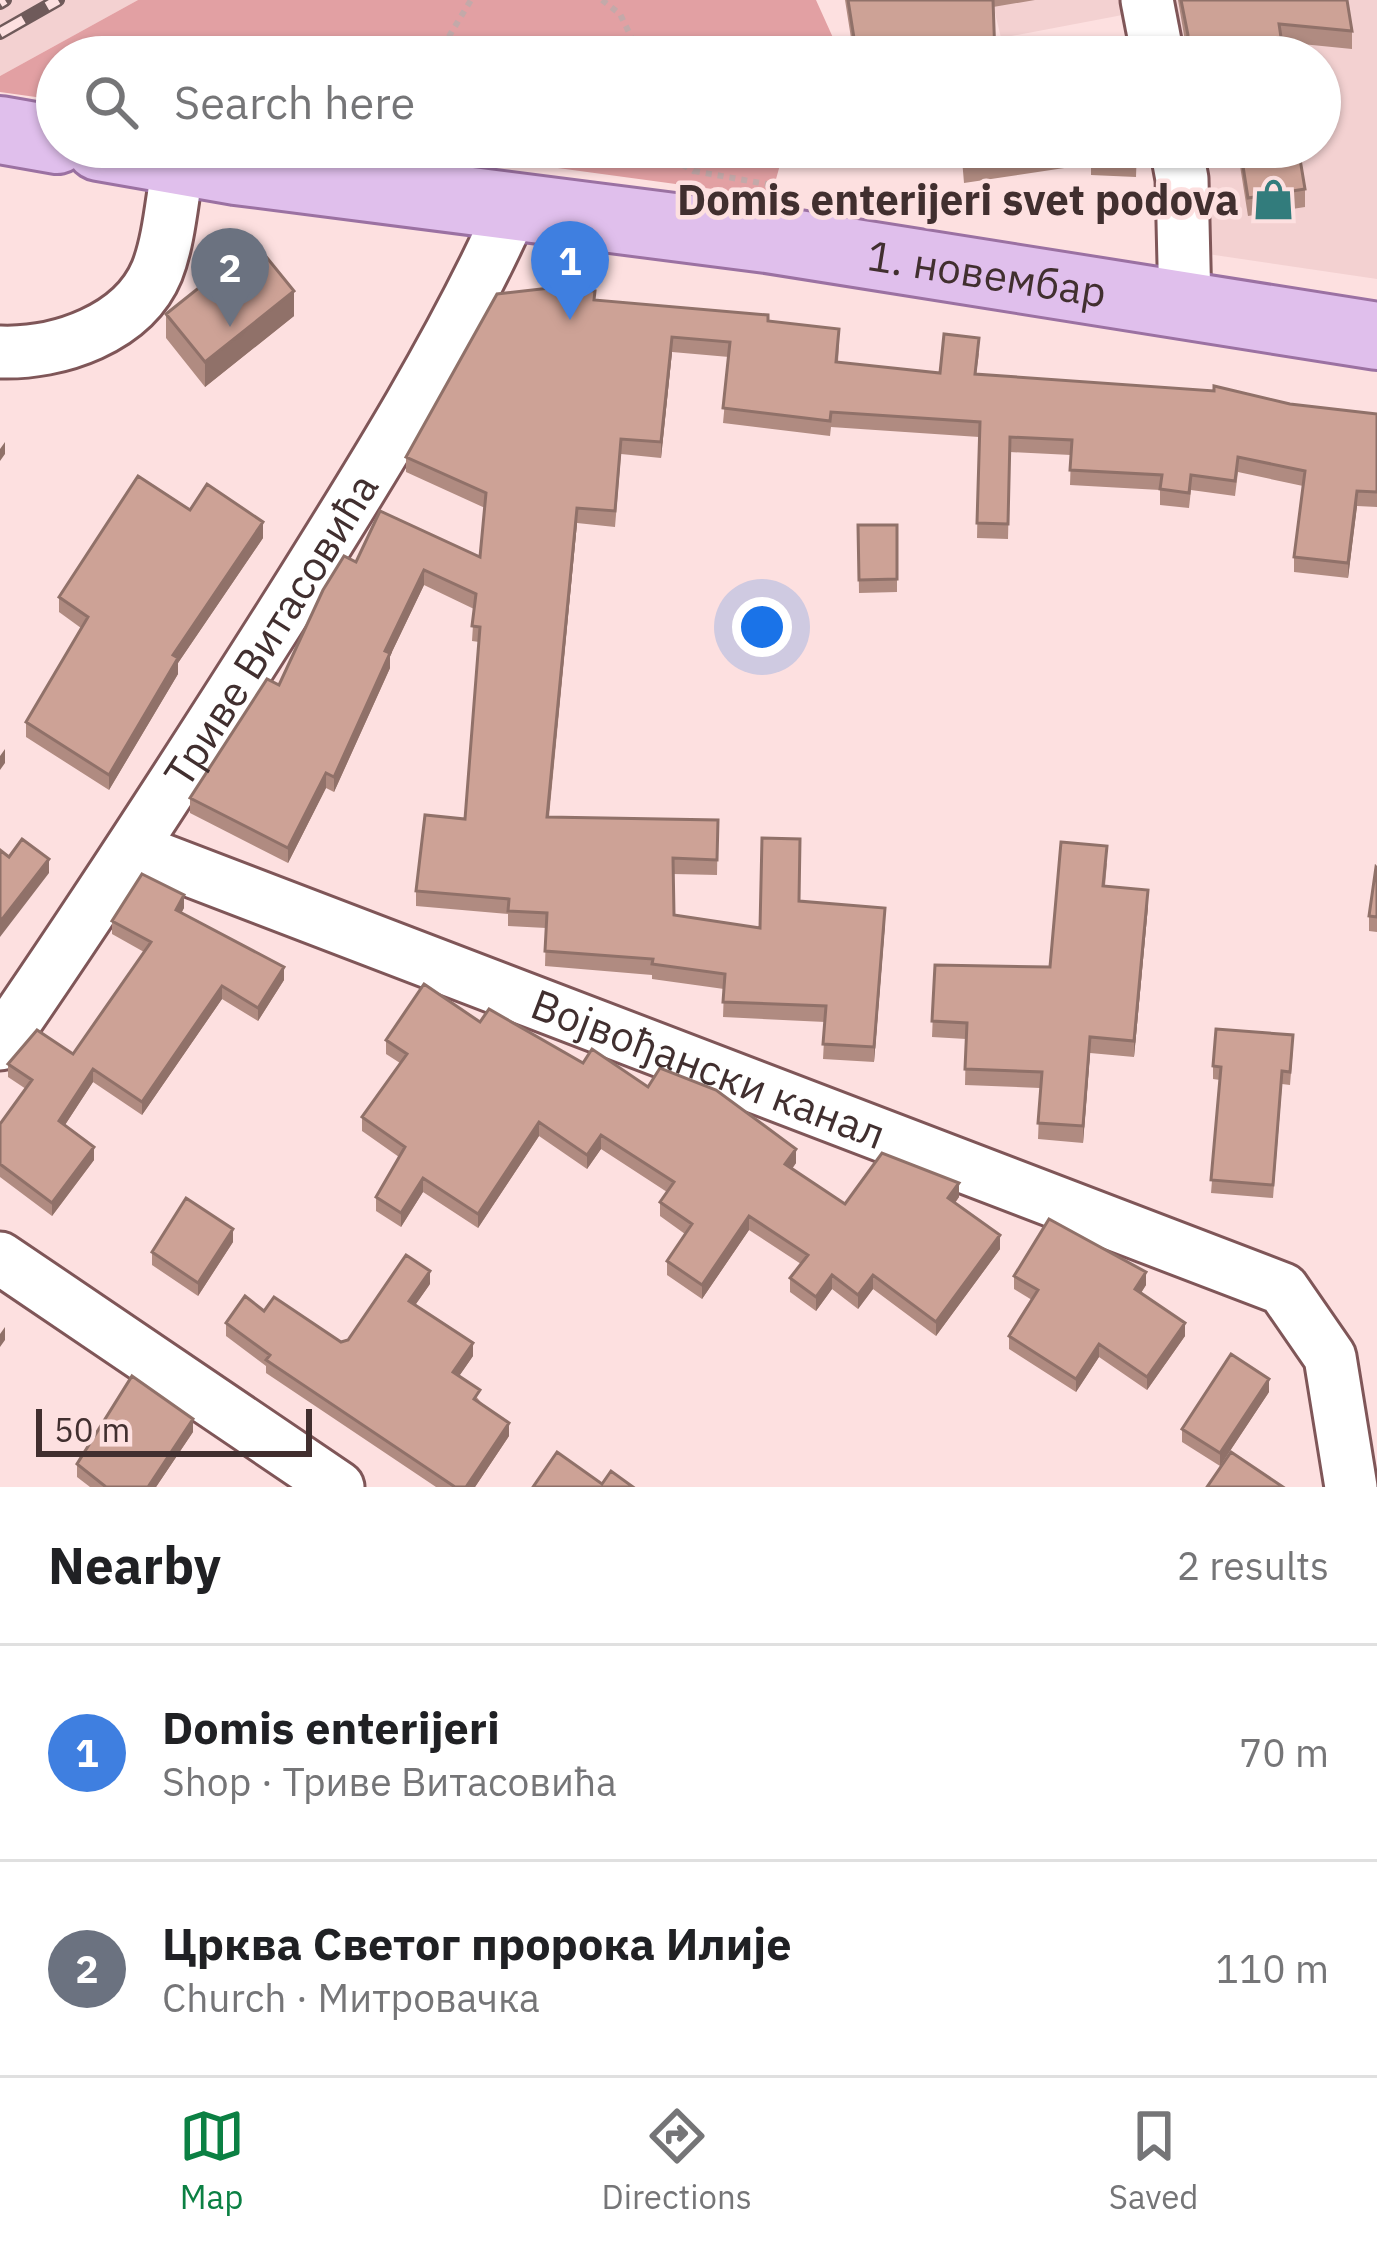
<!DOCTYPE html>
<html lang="en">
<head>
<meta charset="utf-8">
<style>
  body { margin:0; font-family:"IBM Plex Sans",sans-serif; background:#f2f2f2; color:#202124 }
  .scale { position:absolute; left:36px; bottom:30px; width:276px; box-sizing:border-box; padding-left:12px; border:6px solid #412f2f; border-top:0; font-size:33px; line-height:42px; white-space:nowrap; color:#412f2f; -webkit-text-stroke:9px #fde0e0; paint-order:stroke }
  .you { position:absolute; left:762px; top:627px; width:42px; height:42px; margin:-30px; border:9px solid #fff; border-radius:50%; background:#1a73e8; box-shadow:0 0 0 18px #1a73e833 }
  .badge { display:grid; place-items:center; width:78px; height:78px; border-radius:50%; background:#0b8043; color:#fff; font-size:39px; font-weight:700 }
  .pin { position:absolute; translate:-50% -99px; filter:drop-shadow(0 3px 6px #0008) }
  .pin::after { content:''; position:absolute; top:63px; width:42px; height:36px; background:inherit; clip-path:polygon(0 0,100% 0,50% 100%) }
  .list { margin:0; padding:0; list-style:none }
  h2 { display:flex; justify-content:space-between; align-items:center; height:156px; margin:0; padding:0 48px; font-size:51px }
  h2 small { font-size:39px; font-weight:400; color:#757577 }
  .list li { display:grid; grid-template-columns:78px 1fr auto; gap:36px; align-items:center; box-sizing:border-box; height:216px; padding:0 48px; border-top:3px solid #e0e0e0 }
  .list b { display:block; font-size:45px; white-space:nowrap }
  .list p { margin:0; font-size:39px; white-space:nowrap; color:#757577 }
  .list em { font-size:39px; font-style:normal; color:#757577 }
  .icon { flex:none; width:66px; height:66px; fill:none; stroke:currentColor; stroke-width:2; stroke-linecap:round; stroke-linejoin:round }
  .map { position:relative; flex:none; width:1377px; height:1487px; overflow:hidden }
  .search { position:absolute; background:#fff; box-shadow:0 3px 9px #0004; left:36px; right:36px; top:36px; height:132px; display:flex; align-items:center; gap:30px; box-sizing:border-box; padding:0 42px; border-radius:66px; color:#757577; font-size:45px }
  .sheet { height:588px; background:#fff }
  nav { display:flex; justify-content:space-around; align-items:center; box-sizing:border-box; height:168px; border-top:3px solid #e0e0e0; background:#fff; font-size:33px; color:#757577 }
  nav a { display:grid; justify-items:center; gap:6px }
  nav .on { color:#0b8043 }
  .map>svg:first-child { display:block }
</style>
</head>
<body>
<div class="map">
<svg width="1377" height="1487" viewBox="0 0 1377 1487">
  <rect width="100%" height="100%" fill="#fde0e0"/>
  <path fill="#f3d1d1" d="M0 0H138L0 76Z
    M992 0H1377V279L1167 248 1153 147H1320V57H1140L1133 13 1001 38Z"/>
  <path fill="#e2a0a3" d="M138 0H816L839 51 827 57H57V100L0 92V76Z
    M403 147H785L771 197Z"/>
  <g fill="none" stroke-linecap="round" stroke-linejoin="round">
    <defs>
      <g id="minor">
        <path d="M1147 0 1158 57"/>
        <path d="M1176 147 1182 179 1185 307"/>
        <path d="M0 352C58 354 133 329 157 271 170 238 172 195 179 161"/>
        <path id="s1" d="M134 849 1283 1289 1330 1357 1351 1487"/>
        <path id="s2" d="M0 1044C101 898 196 750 291 600 372 471 453 342 515 203"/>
        <path d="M0 1258 338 1487"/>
      </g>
      <g id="major">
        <path d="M0 130 57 140"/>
        <path id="s3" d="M99 147 236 171 767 239 1377 336"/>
      </g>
    </defs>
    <use href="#minor" stroke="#7f5658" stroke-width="57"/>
    <use href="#major" stroke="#9b71a2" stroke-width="72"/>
    <path stroke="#c3a9a9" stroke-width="6" stroke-dasharray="6 6" stroke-linecap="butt" d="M602 0 620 14 641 57
      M460 57 448 38 471 0
      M651 147 695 172
      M683 147 693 168
      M694 171 777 186"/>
    <use href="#minor" stroke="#fff" stroke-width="51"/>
    <use href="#major" stroke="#e0bfec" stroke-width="66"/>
    <defs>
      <path id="rail" d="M0 3 5 0
        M0 33 58 0"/>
    </defs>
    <use href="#rail" stroke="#6f5a5a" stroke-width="14"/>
    <use href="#rail" stroke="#fde0e0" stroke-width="9" stroke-dasharray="27" stroke-linecap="butt"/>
  </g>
  <path fill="#b08b81" d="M845 0H1035L993 7 995 57H854Z
    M1178 0H1347L1352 31V49L1282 42 1185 41Z
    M829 147H894L891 166 829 157Z
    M961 147H1137L1136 177 1091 175V164L964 183Z
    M1237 147H1298L1305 189V207L1248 216Z
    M595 300 768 321 839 344 838 362 940 373 979 353 976 374 1290 404 1377 414V507L1357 506 1348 578 1294 572V557L1303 486 1238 472 1235 496 1191 490 1189 508 1160 505V490L1070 485 1071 455 1010 452 1008 539 977 538 979 437 831 427 830 436 723 423 729 357 672 352 661 458 621 454 615 527 577 523 549 817 718 820 717 875 673 874 674 915 760 928 799 901 885 923 874 1062 823 1059 825 1022 723 1017 724 989 652 979V975L545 966 546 928 508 926V914L416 906V891L465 819 479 642 472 641 474 609 424 585 390 656V668L334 792 326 788 288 863 190 813V798L279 685 356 562 480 557 485 508 406 472V457Z
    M166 314 294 316 205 387 166 338Z
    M190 510 263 538 178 663V674L109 790 26 737V722L81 628 59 612V597Z
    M858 525H897V592L859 593Z
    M1107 862 1105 886 1148 906 1134 1057 1090 1053 1083 1143 1038 1139 1040 1088 965 1085 966 1039 932 1037 935 965 1050 967Z
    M1377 868V932L1369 931V916Z
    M184 908 181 913 284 980 258 1021 222 999 142 1115 93 1082 65 1125 94 1160 52 1216 0 1177V1124L26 1089 8 1077V1064L73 1054 144 952 112 934V921Z
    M480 1022 648 1087 796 1163 792 1169 845 1204 959 1197 955 1203 1000 1249 936 1336 873 1289 858 1309 832 1289 816 1311 790 1292V1278L801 1264 749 1230 702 1299 667 1275V1261L685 1234 660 1216V1202L667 1192 601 1149 587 1169 539 1136 478 1228 423 1192 401 1227 376 1211V1197L399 1157 362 1131V1117L400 1063 386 1054V1040Z
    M1293 1048 1290 1085 1282 1084 1273 1198 1211 1193 1220 1080 1213 1079V1066Z
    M233 1242 198 1296 152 1265V1252Z
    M1014 1276 1146 1285 1141 1293 1185 1336 1147 1390 1099 1357 1076 1392 1009 1349V1336L1032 1300 1014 1289Z
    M430 1284 415 1305 473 1356 459 1376 509 1436 475 1487H436L266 1373V1366L226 1336V1323L341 1342 348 1340Z
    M1269 1392 1220 1466 1182 1442V1429Z
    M193 1432 156 1487H90L77 1477V1464Z"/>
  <path fill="#907169" d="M294 291V316L205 387V362Z
    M672 337V352L661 458V442Z
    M5 442V454L0 461V449Z
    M1357 491V506L1348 578V563Z
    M577 508V523L547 832V817Z
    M263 522V538L178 663V674L109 790V775L173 655Z
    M424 570V585L390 656V668L334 792V777L385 651Z
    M5 749V763L0 770V756Z
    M326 773V788L288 863V848Z
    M49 859V873L0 937V922Z
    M1148 890V906L1134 1057V1041Z
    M184 895V908L176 923V910Z
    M885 908V923L874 1062V1047Z
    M284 967V980L258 1021V1008Z
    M222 986V999L142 1115V1102Z
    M1090 1037V1053L1083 1143V1126Z
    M93 1069V1082L59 1134V1121Z
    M539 1122V1136L478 1228V1214Z
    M601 1135V1149L587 1169V1155Z
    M94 1147V1160L52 1216V1203Z
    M796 1149V1163L785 1178V1164Z
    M423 1178V1192L401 1227V1213Z
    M959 1183V1197L948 1212V1198Z
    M749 1216V1230L702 1299V1285Z
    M233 1229V1242L198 1296V1283Z
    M1000 1235V1249L936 1336V1322Z
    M430 1271V1284L409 1314V1301Z
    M1146 1272V1285L1135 1302V1289Z
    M832 1275V1289L816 1311V1297Z
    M873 1275V1289L858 1309V1295Z
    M1185 1323V1336L1147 1390V1377Z
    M5 1327V1340L0 1347V1334Z
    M473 1343V1356L453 1385V1372Z
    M1099 1344V1357L1076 1392V1379Z
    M1269 1379V1392L1220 1466V1453Z
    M193 1419V1432L156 1487H148Z
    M509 1423V1436L475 1487H466Z"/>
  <path fill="#cda296" stroke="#907169" stroke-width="3" d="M848 0H993L995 57H857Z
    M1181 0H1347L1352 31 1279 24 1284 57H1179L1188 35Z
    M963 147H1088L964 165Z
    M1092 147H1136V159L1091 157Z
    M1240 147H1298L1305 189 1248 198Z
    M255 243 294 291 205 362 166 314Z
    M550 288 595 291 594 300 768 315V321L839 329 836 362 940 373 944 334 979 338 975 374 1214 391V386L1290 404 1377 414V492L1357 491 1348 563 1294 557 1305 471 1238 457 1235 481 1191 475 1189 493 1160 489 1162 475 1070 470 1072 440 1010 437 1008 524 977 523 980 422 831 412 830 421 723 408 730 342 672 337 661 442 621 439 615 511 577 508 547 817 718 820 717 860 673 858 674 915 760 928 762 838 800 839 799 901 885 908 874 1047 823 1044 826 1006 723 1002 725 974 652 964 653 959 545 951 547 913 508 911 509 899 416 891 425 815 465 819 480 627 472 626 476 594 424 570 385 651 390 653 334 777 326 773 288 848 190 798 267 679 279 685 323 590 344 556 356 562 380 511 480 557 486 493 406 457 497 294Z
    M138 476 190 510 207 484 263 522 173 655 178 658 109 775 26 722 88 617 59 597Z
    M858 525H897V579L859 580Z
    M22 839 49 859 0 922V850L9 857Z
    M1061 842 1107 846 1103 886 1148 890 1134 1041 1090 1037 1083 1126 1038 1123 1042 1072 965 1069 967 1023 932 1021 935 965 1050 967Z
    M1376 867 1377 868V917L1369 916Z
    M142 874 184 895 176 910 284 967 258 1008 222 986 142 1102 93 1069 59 1121 94 1147 52 1203 0 1164V1124L32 1080 8 1064 37 1030 73 1054 151 942 112 921Z
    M424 984 480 1022 489 1009 583 1063 592 1049 648 1087 660 1068 716 1090 796 1149 785 1164 845 1204 882 1153 959 1183 948 1198 1000 1235 936 1322 873 1275 858 1295 832 1275 816 1297 790 1278 808 1255 749 1216 702 1285 667 1261 692 1224 660 1202 674 1182 601 1135 587 1155 539 1122 478 1214 423 1178 401 1213 376 1197 405 1147 362 1117 407 1054 386 1040Z
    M1216 1029 1293 1035 1290 1072 1282 1071 1273 1185 1211 1180 1221 1067 1213 1066Z
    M186 1198 233 1229 198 1283 152 1252Z
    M1049 1219 1146 1272 1135 1289 1185 1323 1147 1377 1099 1344 1076 1379 1009 1336 1038 1290 1014 1276Z
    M406 1255 430 1271 409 1301 473 1343 453 1372 480 1390 474 1399 509 1423 466 1487H455L266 1360 270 1355 226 1323 245 1296 264 1311 274 1297 341 1342 348 1340Z
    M1231 1354 1269 1379 1220 1453 1182 1429Z
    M132 1376 193 1419 148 1487H106L77 1464Z
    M557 1452 602 1484 611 1471 633 1487H533Z
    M1231 1452 1283 1487H1207Z"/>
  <defs>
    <symbol id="shop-bare" viewBox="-9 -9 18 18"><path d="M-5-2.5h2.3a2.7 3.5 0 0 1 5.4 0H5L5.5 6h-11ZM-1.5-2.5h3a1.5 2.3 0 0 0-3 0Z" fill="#327c7c" stroke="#fde0e0" stroke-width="2.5" paint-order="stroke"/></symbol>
  </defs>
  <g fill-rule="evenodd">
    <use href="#shop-bare" x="1244" y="170" width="59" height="59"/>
  </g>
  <g text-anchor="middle" stroke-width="9" stroke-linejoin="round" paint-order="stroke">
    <g font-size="42" font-weight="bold" fill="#412f2f" stroke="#fde0e0" text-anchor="end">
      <text x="1239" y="215">Domis enterijeri svet podova</text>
    </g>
    <g font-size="42" fill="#412f2f" stroke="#fde0e0">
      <text dy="15" stroke="none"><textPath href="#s3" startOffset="897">1. новембар</textPath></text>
      <text dy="15" stroke="none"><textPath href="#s2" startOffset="495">Триве Витасовића</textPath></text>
      <text dy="15" stroke="none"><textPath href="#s1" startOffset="615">Војвођански канал</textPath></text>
    </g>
  </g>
</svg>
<div class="scale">50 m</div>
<div class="you"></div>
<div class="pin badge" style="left:570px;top:320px;background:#3f7fe0">1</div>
<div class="pin badge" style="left:230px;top:327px;background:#6b7280">2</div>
<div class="search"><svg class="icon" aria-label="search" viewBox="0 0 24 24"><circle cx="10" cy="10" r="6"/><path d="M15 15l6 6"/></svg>Search here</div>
</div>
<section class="sheet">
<h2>Nearby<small>2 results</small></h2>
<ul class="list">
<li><span class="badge" style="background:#3f7fe0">1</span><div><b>Domis enterijeri</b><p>Shop · Триве Витасовића</p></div><em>70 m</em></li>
<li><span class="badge" style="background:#6b7280">2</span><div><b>Црква Светог пророка Илије</b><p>Church · Митровачка</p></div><em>110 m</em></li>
</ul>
</section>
<nav>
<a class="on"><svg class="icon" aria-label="map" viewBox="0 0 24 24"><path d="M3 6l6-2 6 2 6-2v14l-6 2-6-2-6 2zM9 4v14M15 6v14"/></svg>Map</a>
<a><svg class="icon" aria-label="directions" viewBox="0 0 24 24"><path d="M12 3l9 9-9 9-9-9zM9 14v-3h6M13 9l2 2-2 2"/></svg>Directions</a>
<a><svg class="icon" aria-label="saved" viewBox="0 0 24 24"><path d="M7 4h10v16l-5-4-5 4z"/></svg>Saved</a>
</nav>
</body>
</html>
